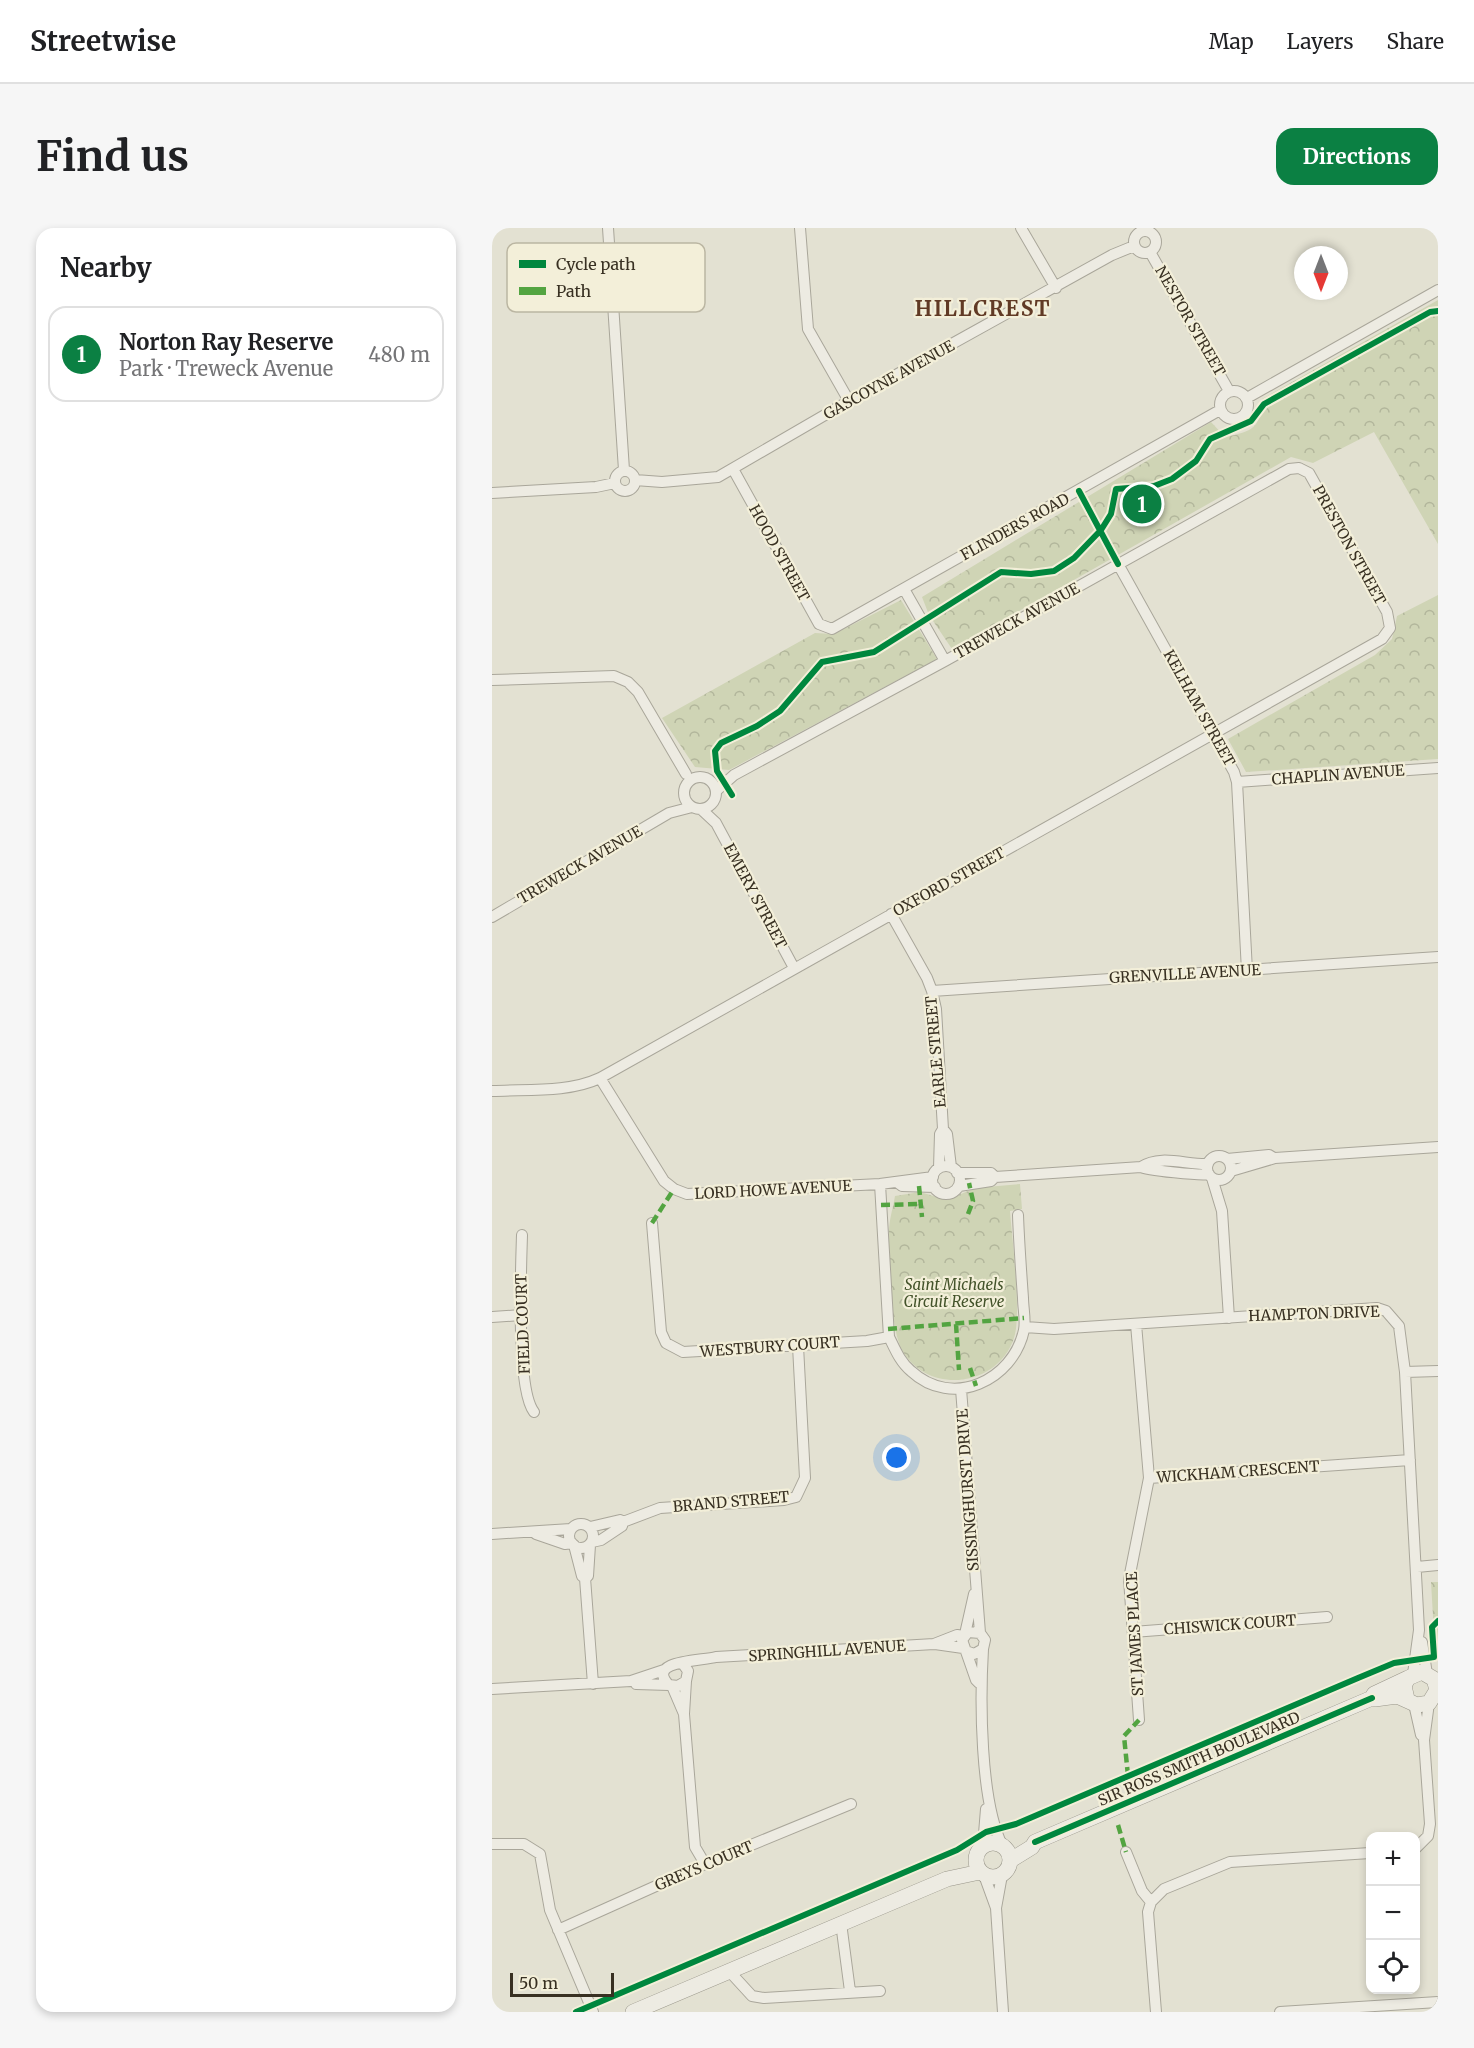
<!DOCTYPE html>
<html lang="en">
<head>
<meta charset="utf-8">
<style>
  body { margin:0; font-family:Merriweather,serif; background:#f6f6f6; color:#202124 }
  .controls { position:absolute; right:18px; bottom:18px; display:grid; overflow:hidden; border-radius:12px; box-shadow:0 3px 9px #0003 }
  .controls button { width:54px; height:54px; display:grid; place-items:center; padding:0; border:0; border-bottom:2px solid #e0e0e0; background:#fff; color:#202124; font:30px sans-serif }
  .compass { position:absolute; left:802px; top:18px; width:54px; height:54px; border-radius:50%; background:#fff; box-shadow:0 3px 9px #0003; rotate:180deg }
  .scale { position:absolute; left:18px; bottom:15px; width:104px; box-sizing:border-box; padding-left:6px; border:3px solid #383022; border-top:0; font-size:16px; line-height:21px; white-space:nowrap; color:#383022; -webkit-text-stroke:4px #f3efd9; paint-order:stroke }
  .you { position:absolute; left:405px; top:1230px; width:21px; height:21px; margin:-15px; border:4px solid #fff; border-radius:50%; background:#1a73e8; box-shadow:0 0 0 9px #1a73e833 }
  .badge { display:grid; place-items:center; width:39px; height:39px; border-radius:50%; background:#0b8043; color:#fff; font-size:20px; font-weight:700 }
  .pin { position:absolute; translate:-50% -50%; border:3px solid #fff; box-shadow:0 2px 6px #0006 }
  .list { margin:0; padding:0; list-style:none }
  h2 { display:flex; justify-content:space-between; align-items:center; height:78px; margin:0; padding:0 24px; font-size:26px }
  h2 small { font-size:20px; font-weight:400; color:#757577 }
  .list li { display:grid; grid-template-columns:39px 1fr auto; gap:18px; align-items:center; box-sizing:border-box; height:96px; margin:0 12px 12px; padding:0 12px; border:2px solid #e0e0e0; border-radius:18px }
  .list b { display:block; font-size:22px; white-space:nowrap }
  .list p { margin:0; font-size:20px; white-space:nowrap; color:#757577 }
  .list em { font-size:20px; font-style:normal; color:#757577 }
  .icon { flex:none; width:33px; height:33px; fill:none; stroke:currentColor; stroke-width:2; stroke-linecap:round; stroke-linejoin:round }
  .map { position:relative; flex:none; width:946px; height:1784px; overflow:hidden; border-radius:18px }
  header { display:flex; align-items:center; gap:36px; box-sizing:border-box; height:84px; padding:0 30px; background:#fff; border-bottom:2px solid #e0e0e0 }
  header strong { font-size:28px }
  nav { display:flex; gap:33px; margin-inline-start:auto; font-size:21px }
  .intro { display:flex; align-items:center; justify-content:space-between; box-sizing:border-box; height:144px; padding:0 36px }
  h1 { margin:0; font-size:42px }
  .button { padding:15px 27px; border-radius:18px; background:#0b8043; color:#fff; font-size:21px; font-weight:700 }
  main { display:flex; gap:36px; padding:0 36px }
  aside { flex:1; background:#fff; border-radius:18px; box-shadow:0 3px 9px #0003 }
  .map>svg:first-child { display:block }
</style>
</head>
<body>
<header>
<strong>Streetwise</strong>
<nav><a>Map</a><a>Layers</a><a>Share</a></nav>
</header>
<div class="intro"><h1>Find us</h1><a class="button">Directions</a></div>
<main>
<aside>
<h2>Nearby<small></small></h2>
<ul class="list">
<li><span class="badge">1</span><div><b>Norton Ray Reserve</b><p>Park · Treweck Avenue</p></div><em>480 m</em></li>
</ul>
</aside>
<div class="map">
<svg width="946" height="1784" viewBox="0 0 946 1784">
  <defs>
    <pattern id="park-crowns" width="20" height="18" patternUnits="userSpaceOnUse" patternTransform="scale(1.5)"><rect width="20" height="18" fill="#cfd4b5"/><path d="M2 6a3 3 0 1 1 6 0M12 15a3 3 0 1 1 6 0" fill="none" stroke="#b2b69b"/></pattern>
  </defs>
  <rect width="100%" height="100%" fill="#e3e1d2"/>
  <path fill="url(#park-crowns)" d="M946 72V316L882 204 821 235 799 229 460 421 437 387 430 369 719 194 733 209C761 203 768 201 770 171Z
    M946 367V531L754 544 736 511 883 427 900 411 905 388Z
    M409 372 445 431 237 542 203 539 170 490 323 405 342 406Z
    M528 956 530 981 518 983C520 1011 530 1086 522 1110 506 1159 436 1168 410 1122 398 1099 396 1031 397 1004 397 992 401 980 403 968L428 964 455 972 483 960Z
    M939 1354H946V1426L943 1423Z"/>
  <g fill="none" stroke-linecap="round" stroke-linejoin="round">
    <defs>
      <path id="street" d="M116 0 132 242
        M308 0 316 101 357 173
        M529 0 564 60
        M642 14a11 11 0 1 1 22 0a11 11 0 1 1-22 0Z
        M658 24 737 163
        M728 177a14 14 0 1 1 28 0a14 14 0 1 1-28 0Z
        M755 170 946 62
        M241 241 327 396 340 401 728 182
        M123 253a10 10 0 1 1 20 0a10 10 0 1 1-20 0Z
        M143 252 170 254 226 249 357 173 620 27 642 18
        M0 265 104 259 123 255
        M626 336 742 544 745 554 755 743
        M412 361 453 433
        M0 452 122 448 136 454 146 464 194 546
        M192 565a16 16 0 1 1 32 0a16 16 0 1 1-32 0Z
        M745 554 946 540
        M209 581 224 595 302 740
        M399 686 435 750 440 763 444 781 451 901 448 906 447 940
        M0 689 177 585 200 579
        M440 763 946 729
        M108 850 172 953 182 961 195 966 388 956 441 949
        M0 863C35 861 76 865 108 850L890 411 898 400 895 384 817 245 807 240 797 241 453 433 242 547 224 563
        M451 901 455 906 459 939
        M715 940a12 12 0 1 1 24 0a12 12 0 1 1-24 0Z
        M735 931 777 927 782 930
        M440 952a14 14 0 1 1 28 0a14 14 0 1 1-28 0Z
        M649 939C654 942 710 948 717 946
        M739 943 783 930 946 919
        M465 945H499L503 949
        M720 950 730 983 737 1090
        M406 955 410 958 443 959
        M388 956 397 1109C403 1121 408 1134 419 1143 460 1181 521 1153 532 1102 534 1092 531 1080 531 1070 529 1042 527 1015 526 987
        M467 958 499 953 503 949 649 939C669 926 694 937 716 936
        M160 995 169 1104 174 1115 191 1124 375 1113 397 1109
        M30 1007C29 1040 24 1161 42 1184
        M0 1089 29 1087
        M644 1096 657 1250 637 1351 647 1492
        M533 1099 562 1101 885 1080 894 1083 907 1098 913 1144 927 1402 921 1446
        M913 1144 946 1143
        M469 1161 488 1405
        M657 1250 918 1232
        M77 1308a12 12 0 1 1 24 0a12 12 0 1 1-24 0Z
        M98 1299 128 1292 131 1294 168 1280 292 1272 304 1269 313 1250 306 1118
        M0 1306 79 1301
        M44 1306 73 1316 80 1315
        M100 1314 109 1312 130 1298 131 1294
        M82 1317 90 1348 93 1350 101 1456
        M925 1339 946 1337
        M93 1350 96 1348 98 1317
        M641 1404 835 1389
        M473 1406 482 1366
        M930 1414 935 1446
        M443 1416 471 1420
        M491 1421C488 1472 488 1572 510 1617
        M474 1423 482 1426 491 1421 493 1412 488 1405 476 1404 470 1412 484 1452 487 1455
        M191 1436 196 1443 194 1453 186 1458 177 1457C153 1432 210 1433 224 1429L442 1416 465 1407 472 1408
        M194 1453 192 1486 203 1619 213 1636
        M144 1456 177 1457
        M180 1458 192 1486
        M0 1461 139 1453 172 1442
        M922 1476 929 1507
        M0 1616H32L48 1626 58 1682 101 1784
        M491 1618 494 1581
        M924 1620 936 1608 938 1596 932 1512 937 1475
        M634 1624 650 1663 659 1674
        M492 1647 504 1680
        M510 1647 504 1680 511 1784
        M349 1695 358 1763
        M66 1702 213 1636 359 1576
        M238 1744 260 1768 272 1770 388 1763
        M664 1784 656 1684 659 1674 672 1661 738 1634 878 1625
        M788 1784 946 1774"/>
      <path id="secondary" d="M883 1471 905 1468 925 1477 937 1475 945 1462 942 1451 930 1444 916 1450 912 1458 915 1471
        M484 1632a17 17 0 1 1 34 0a17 17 0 1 1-34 0Z
        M519 1632 540 1619 543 1614 880 1470 882 1466 916 1450
        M141 1784 455 1651 488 1644"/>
    </defs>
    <use href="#street" stroke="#a9a69a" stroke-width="12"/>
    <use href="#secondary" stroke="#99968a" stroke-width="16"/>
    <use href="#street" stroke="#edebe2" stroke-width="10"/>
    <use href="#secondary" stroke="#edebe2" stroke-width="15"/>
    <path stroke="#53a441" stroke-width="4.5" stroke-dasharray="9 4.5" stroke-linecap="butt" d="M427 958 430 989
      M389 977 429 976
      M476 986 481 973 477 955
      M160 995 182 961
      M464 1096 467 1142
      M396 1101 532 1090
      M478 1140 484 1158
      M636 1548 632 1508 647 1492
      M626 1597 634 1624"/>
    <defs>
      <path id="cycleway" d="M587 263 626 336
        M240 567 225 543 223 523 229 515 265 498 288 483 330 434 382 424 509 344 539 346 562 343 582 330 609 302 619 286 624 261 662 258 680 251 704 233 718 211 759 193 772 176 938 84 946 83
        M543 1614 880 1470
        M84 1784 465 1622 494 1604 524 1596 866 1450 902 1435 942 1429 940 1399 946 1393"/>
    </defs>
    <use href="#cycleway" stroke="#f3efd9" stroke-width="10"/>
    <use href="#cycleway" stroke="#00873e" stroke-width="6"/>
  </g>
  <g text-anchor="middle" stroke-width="4.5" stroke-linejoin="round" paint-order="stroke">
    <g font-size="15" fill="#383022" stroke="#f3efd9">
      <text transform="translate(698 93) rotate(60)" y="5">NESTOR STREET</text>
      <text transform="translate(397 152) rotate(-29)" y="5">GASCOYNE AVENUE</text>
      <text transform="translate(523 299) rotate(-29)" y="5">FLINDERS ROAD</text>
      <text transform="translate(857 317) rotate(61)" y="5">PRESTON STREET</text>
      <text transform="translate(287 325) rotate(61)" y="5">HOOD STREET</text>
      <text transform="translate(525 393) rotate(-29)" y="5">TREWECK AVENUE</text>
      <text transform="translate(707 480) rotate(61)" y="5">KELHAM STREET</text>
      <text transform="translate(846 547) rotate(-4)" y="5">CHAPLIN AVENUE</text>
      <text transform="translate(88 637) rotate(-30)" y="5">TREWECK AVENUE</text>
      <text transform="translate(457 654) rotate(-29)" y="5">OXFORD STREET</text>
      <text transform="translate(263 668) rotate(62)" y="5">EMERY STREET</text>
      <text transform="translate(693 746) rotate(-3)" y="5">GRENVILLE AVENUE</text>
      <text transform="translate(444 824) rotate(-95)" y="5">EARLE STREET</text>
      <text transform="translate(281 962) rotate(-3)" y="5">LORD HOWE AVENUE</text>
      <text transform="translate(822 1086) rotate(-2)" y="5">HAMPTON DRIVE</text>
      <text transform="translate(31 1096) rotate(-92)" y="5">FIELD COURT</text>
      <text transform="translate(278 1119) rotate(-4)" y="5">WESTBURY COURT</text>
      <text transform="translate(746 1244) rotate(-4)" y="5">WICKHAM CRESCENT</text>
      <text transform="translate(476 1262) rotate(-94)" y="5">SISSINGHURST DRIVE</text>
      <text transform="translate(239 1274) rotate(-5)" y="5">BRAND STREET</text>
      <text transform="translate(738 1397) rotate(-4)" y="5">CHISWICK COURT</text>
      <text transform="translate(643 1406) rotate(-93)" y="5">ST JAMES PLACE</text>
      <text transform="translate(335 1423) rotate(-4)" y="5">SPRINGHILL AVENUE</text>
      <text transform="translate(707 1531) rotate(-23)" y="5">SIR ROSS SMITH BOULEVARD</text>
      <text transform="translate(212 1638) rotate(-23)" y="5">GREYS COURT</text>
    </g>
    <g font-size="15" font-style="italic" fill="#43532a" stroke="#f3efd9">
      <text x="462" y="1062">Saint Michaels<tspan x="462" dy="17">Circuit Reserve</tspan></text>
    </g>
    <g font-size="21" font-weight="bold" letter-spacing="1.5" fill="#613a25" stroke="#f3efd9">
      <text x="491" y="88">HILLCREST</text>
    </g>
  </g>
  <rect x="15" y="15" width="198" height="69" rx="9" fill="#f3efd9" stroke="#bbb6a2" stroke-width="1.5"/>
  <rect x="27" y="32" width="27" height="8" fill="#00873e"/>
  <rect x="27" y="59" width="27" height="8" fill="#53a441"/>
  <g font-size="16" fill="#383022">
    <text x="64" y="42">Cycle path</text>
    <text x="64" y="69">Path</text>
  </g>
</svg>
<div class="controls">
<button>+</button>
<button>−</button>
<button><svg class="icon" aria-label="locate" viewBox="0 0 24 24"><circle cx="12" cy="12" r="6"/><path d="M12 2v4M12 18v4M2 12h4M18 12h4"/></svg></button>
</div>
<svg class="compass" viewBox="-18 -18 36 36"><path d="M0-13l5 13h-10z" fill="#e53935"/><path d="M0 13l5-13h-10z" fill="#757577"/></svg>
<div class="scale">50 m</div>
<div class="you"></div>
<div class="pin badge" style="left:650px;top:276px">1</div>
</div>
</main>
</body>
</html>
